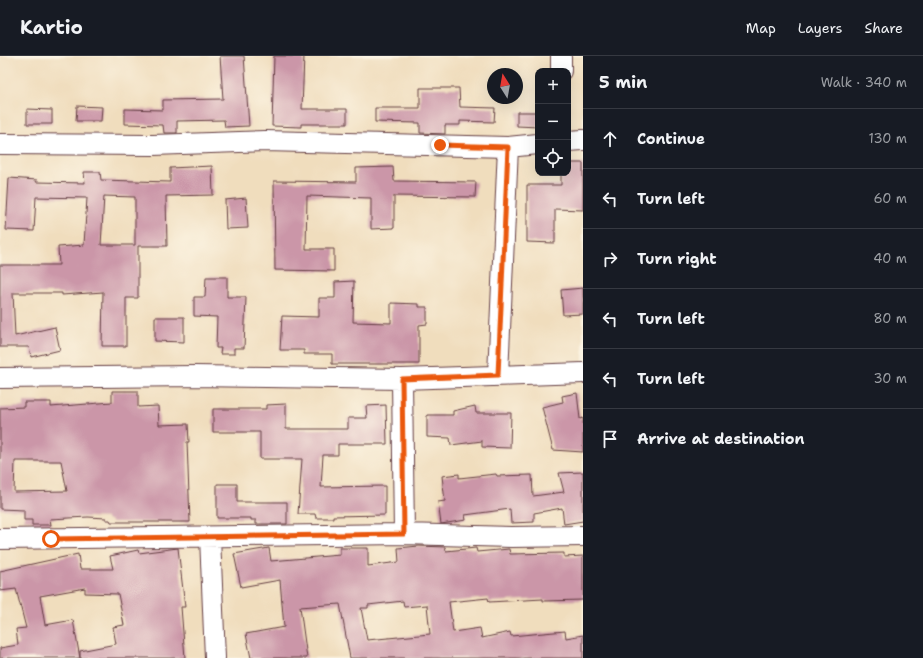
<!DOCTYPE html>
<html lang="en">
<head>
<meta charset="utf-8">
<style>
  body { margin:0; font-family:"Shantell Sans",sans-serif; background:#20242c; color:#f1f3f6 }
  .controls { position:absolute; right:12px; top:12px; display:grid; overflow:hidden; border-radius:8px; box-shadow:0 4px 16px #0002 }
  .controls button { width:36px; height:36px; display:grid; place-items:center; padding:0; border:0; border-bottom:1px solid #363941; background:#171b24; color:#f1f3f6; font:20px sans-serif }
  .compass { position:absolute; left:487px; top:12px; width:36px; height:36px; border-radius:50%; background:#171b24; box-shadow:0 4px 16px #0002; rotate:349deg }
  .stop { position:absolute; width:12px; height:12px; margin:-9px; border:3px solid #ea580c; border-radius:50%; background:#fff }
  .stop.end { background:#ea580c; border-color:#fff; box-shadow:0 1px 4px #0008 }
  .list { margin:0; padding:0; list-style:none }
  h2 { display:flex; justify-content:space-between; align-items:center; height:52px; margin:0; padding:0 16px; font-size:17px }
  h2 small { font-size:13px; font-weight:400; color:#9ea1a6 }
  .list li { display:grid; grid-template-columns:26px 1fr auto; gap:12px; align-items:center; box-sizing:border-box; height:60px; padding:0 16px; border-top:1px solid #363941 }
  .list b { display:block; font-size:15px; white-space:nowrap }
  .list em { font-size:13px; font-style:normal; color:#9ea1a6 }
  .icon { flex:none; width:22px; height:22px; fill:none; stroke:currentColor; stroke-width:2; stroke-linecap:round; stroke-linejoin:round }
  .map { position:relative; flex:none; width:583px; height:602px; overflow:hidden }
  header { display:flex; align-items:center; gap:24px; box-sizing:border-box; height:56px; padding:0 20px; background:#171b24; border-bottom:1px solid #363941 }
  header strong { font-size:19px }
  nav { display:flex; gap:22px; margin-inline-start:auto; font-size:14px }
  main { display:flex }
  aside { flex:1; background:#171b24 }
  .map>svg:first-child { display:block }
</style>
</head>
<body>
<header>
<strong>Kartio</strong>
<nav><a>Map</a><a>Layers</a><a>Share</a></nav>
</header>
<main>
<div class="map">
<svg width="583" height="602" viewBox="0 0 583 602">
  <rect width="100%" height="100%" fill="#fcf5e5"/>
  <filter id="ink" filterUnits="userSpaceOnUse"><feTurbulence type="fractalNoise" baseFrequency=".025" numOctaves="2"/><feDisplacementMap in="SourceGraphic" scale="8" xChannelSelector="R" yChannelSelector="G"/><feConvolveMatrix kernelMatrix="1 2 1 2 8 2 1 2 1" color-interpolation-filters="sRGB"/></filter>
  <filter id="wash" filterUnits="userSpaceOnUse"><feTurbulence type="fractalNoise" baseFrequency=".012" numOctaves="4" result="noise"/><feDisplacementMap in="SourceGraphic" scale="16" xChannelSelector="R" yChannelSelector="G"/><feGaussianBlur stdDeviation="0.9" result="paint"/><feColorMatrix in="noise" values="0 0 0 0 0 0 0 0 0 0 0 0 0 0 0 0 0 1.4 0 .05"/><feComposite in="paint" operator="in"/></filter>
  <g filter="url(#wash)">
    <rect width="100%" height="100%" fill="#f0ddbd"/>
    <g id="blocks">
      <path fill="#cb96a8" fill-rule="evenodd" d="M220 0H244L249 70 225 71 224 64 177 65V77H164L163 69 125 68V53L163 54V44L223 43Z
        M274 0H304L302 53H347V68H301V71L272 70Z
        M420 32H459L460 51 495 52 494 66 460 65V69H445V78L420 77V67L375 66V52H420Z
        M77 50 102 51 101 65H76Z
        M27 53 52 54V68H27Z
        M517 56H538V71L517 70Z
        M568 107H583V154L555 153V187L527 186V129H561V117H568Z
        M212 110 213 139 166 140 167 190H138V242H126V290H102L103 236 62 239V237H13L15 280 55 271 60 294 31 301 29 291H0V209H59L58 191 84 189 87 142 36 141 34 175 6 174 9 122 37 124 36 126 85 127 84 116H100L101 124 170 126V112ZM104 140 135 141V189H101Z
        M393 111 394 125 476 126 475 141 394 140V172L371 173V142L307 140 306 193H334V215L275 214 274 125 356 126V112Z
        M246 142 248 172 226 173 225 144Z
        M206 221H227V241H246L244 292H234V298H220L221 292H216L217 261 194 260V241H205Z
        M354 225 353 266 391 267V247L419 248V251H427V268L419 269V308H332V298H304V294H280L282 260 319 261V242H335V226Z
        M583 232V258L563 259 561 234Z
        M155 261H184V286L155 285Z
        M112 335H138V351L158 350 159 369 188 368 189 386H187L190 466H111L110 464H106V462L88 461 50 463 51 469H32V464H24V454L0 453V352L24 351V346H51V351L112 346ZM15 405H61L67 435 14 436Z
        M577 337 580 363 583 362V396L553 394 542 351 563 346 562 340Z
        M286 348V373H348V362H367L366 350 386 349 387 388H338V399H323L321 431 385 430V459L333 460V462H316L315 458H298L302 403H260V376H213V353H266V349Z
        M475 350 476 357H511L510 392 482 391V385L451 389 450 382 427 381V359H453V355Z
        M583 416V465L564 468 562 452 534 457V466L511 467 510 453 465 459 466 464 441 468 438 446 445 445 442 420 459 418V422L496 418 497 420 532 419 533 440 564 436 559 417Z
        M217 428H237V446H287V468H256V464H251V462H217Z
        M419 490 445 491 446 495 476 492 477 496 509 493 510 498 564 497V501L583 500V544L543 545V543L489 546 488 542 449 546 453 576 480 572 482 582 510 576 511 580 565 575 566 582 583 579V602H350L340 548 300 551 307 602H251L246 578 284 571 280 524 241 531 234 498 269 492 271 505 340 499V492H368V510L399 506 398 492ZM403 545 404 551 427 549 430 578 367 584 361 552H368V549Z
        M178 492 185 551H181L185 602H80V595L116 588 113 571 124 569 118 538 85 537V532L40 540 45 569 73 564 80 602H0V592L18 589 16 573 26 572 16 533 0 535V515L78 498 80 513H113L110 500 138 494 139 497Z"/>
    </g>
  </g>
  <g filter="url(#ink)">
    <use href="#blocks" fill-opacity="0" stroke="#633c41" stroke-width="1"/>
    <g fill="none" stroke-linecap="round" stroke-linejoin="round">
      <defs>
        <path id="minor" d="M561 15V0
          M568 85 583 84
          M0 88 153 89 265 85 508 91 538 88
          M498 319 508 91
          M0 322 195 320 402 323 583 317
          M402 323 404 478
          M210 481 215 602
          M0 483 404 478 511 481 583 480"/>
      </defs>
      <use href="#minor" stroke="#633c41" stroke-width="22"/>
      <use href="#minor" stroke="#fff" stroke-width="20"/>
    </g>
  </g>
  <g fill="none" stroke-linecap="round" stroke-linejoin="round" filter="url(#ink)">
    <path stroke="#ea580c" stroke-width="5" d="M51 483 404 478 402 323 498 319 508 91 440 89"/>
  </g>
</svg>
<div class="controls">
<button>+</button>
<button>−</button>
<button><svg class="icon" aria-label="locate" viewBox="0 0 24 24"><circle cx="12" cy="12" r="6"/><path d="M12 2v4M12 18v4M2 12h4M18 12h4"/></svg></button>
</div>
<svg class="compass" viewBox="-18 -18 36 36"><path d="M0-13l5 13h-10z" fill="#e53935"/><path d="M0 13l5-13h-10z" fill="#9ea1a6"/></svg>
<div class="stop" style="left:51px;top:483px"></div>
<div class="stop end" style="left:440px;top:89px"></div>
</div>
<aside>
<h2>5 min<small>Walk · 340 m</small></h2>
<ul class="list">
<li><svg class="icon" aria-label="ahead" viewBox="0 0 24 24"><path d="M12 20V5M6 11l6-6 6 6"/></svg><div><b>Continue</b></div><em>130 m</em></li>
<li><svg class="icon" aria-label="left" viewBox="0 0 24 24"><path d="M17 20v-9H6M10 6l-5 5 5 5"/></svg><div><b>Turn left</b></div><em>60 m</em></li>
<li><svg class="icon" aria-label="right" viewBox="0 0 24 24"><path d="M7 20v-9h11M14 6l5 5-5 5"/></svg><div><b>Turn right</b></div><em>40 m</em></li>
<li><svg class="icon" aria-label="left" viewBox="0 0 24 24"><path d="M17 20v-9H6M10 6l-5 5 5 5"/></svg><div><b>Turn left</b></div><em>80 m</em></li>
<li><svg class="icon" aria-label="left" viewBox="0 0 24 24"><path d="M17 20v-9H6M10 6l-5 5 5 5"/></svg><div><b>Turn left</b></div><em>30 m</em></li>
<li><svg class="icon" aria-label="arrive" viewBox="0 0 24 24"><path d="M6 21V4h12l-3 4 3 4H6"/></svg><div><b>Arrive at destination</b></div></li>
</ul>
</aside>
</main>
</body>
</html>
